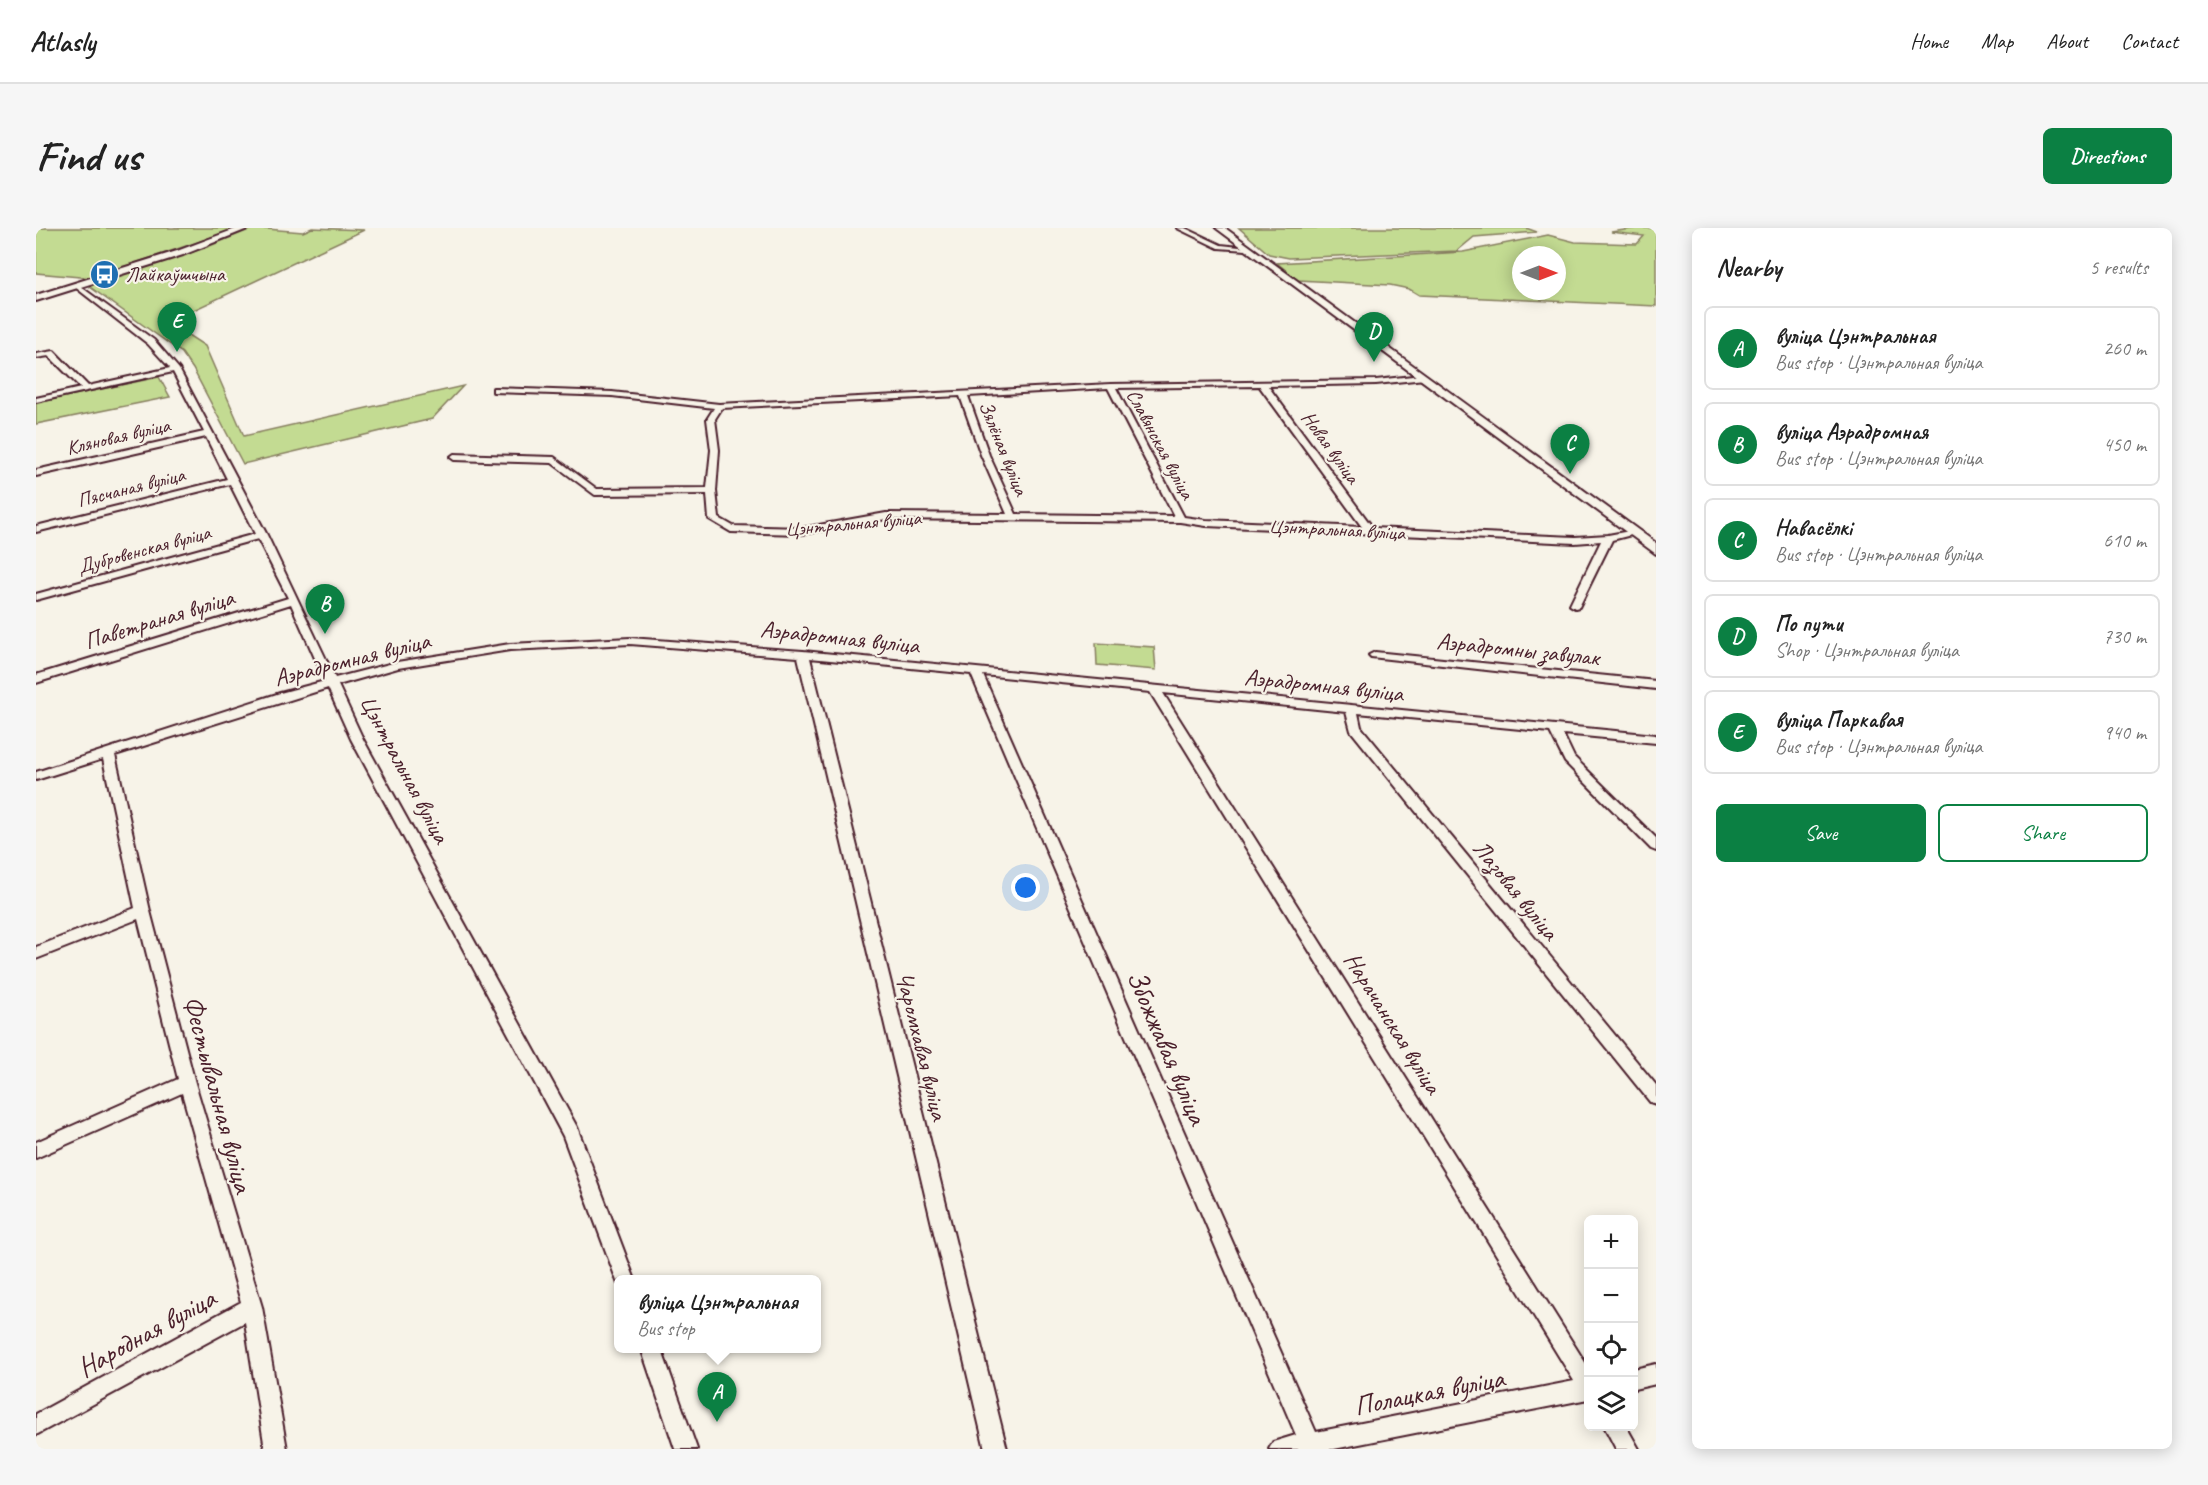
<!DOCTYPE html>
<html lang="en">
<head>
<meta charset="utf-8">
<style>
  body { margin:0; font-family:Caveat,sans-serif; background:#f6f6f6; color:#222 }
  .controls { position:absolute; right:18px; bottom:18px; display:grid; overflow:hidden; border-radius:9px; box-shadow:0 3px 15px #0003 }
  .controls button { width:54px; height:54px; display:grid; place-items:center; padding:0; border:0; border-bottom:2px solid #e0e0e0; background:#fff; color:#222; font:30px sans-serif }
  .compass { position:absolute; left:1476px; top:18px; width:54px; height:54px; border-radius:50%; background:#fff; box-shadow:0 3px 15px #0003; rotate:90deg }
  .you { position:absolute; left:990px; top:660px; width:21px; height:21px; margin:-15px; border:4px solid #fff; border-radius:50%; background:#1a73e8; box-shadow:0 0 0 9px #1a73e833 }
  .badge { display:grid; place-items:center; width:39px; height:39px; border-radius:50%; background:#0b8043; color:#fff; font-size:20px; font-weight:700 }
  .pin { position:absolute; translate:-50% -50px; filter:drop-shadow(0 2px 3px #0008) }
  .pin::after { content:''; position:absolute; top:32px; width:21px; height:18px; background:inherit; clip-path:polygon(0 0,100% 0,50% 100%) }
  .popup { position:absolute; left:578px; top:1047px; width:207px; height:78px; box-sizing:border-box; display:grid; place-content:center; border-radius:9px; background:#fff; filter:drop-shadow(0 2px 4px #0005); font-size:20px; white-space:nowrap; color:#767676 }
  .popup b { font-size:22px; color:#222 }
  .popup::after { content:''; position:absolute; left:50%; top:100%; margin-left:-12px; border:12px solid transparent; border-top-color:#fff }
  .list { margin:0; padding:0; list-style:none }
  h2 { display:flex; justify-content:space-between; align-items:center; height:78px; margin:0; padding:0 24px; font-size:26px }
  h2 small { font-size:20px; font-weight:400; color:#767676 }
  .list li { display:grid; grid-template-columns:39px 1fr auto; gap:18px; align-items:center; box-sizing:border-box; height:84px; margin:0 12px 12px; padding:0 12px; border:2px solid #e0e0e0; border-radius:9px }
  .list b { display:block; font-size:22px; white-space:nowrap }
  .list p { margin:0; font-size:20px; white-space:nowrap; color:#767676 }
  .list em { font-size:20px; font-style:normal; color:#767676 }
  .actions { display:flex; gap:12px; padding:18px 24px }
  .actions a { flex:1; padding:14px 0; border:2px solid #0b8043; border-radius:9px; text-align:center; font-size:21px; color:#0b8043 }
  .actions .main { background:#0b8043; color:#fff }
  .icon { flex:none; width:33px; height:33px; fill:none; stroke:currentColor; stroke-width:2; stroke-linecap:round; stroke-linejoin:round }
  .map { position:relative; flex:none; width:1620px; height:1221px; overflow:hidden; border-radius:9px }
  header { display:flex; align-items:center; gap:36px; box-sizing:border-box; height:84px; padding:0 30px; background:#fff; border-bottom:2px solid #e0e0e0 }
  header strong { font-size:28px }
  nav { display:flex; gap:33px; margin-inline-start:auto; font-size:21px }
  .intro { display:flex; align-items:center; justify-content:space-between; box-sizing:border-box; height:144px; padding:0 36px }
  h1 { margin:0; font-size:42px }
  .button { padding:15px 27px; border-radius:9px; background:#0b8043; color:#fff; font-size:21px; font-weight:700 }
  main { display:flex; gap:36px; padding:0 36px }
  aside { flex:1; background:#fff; border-radius:9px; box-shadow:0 3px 15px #0003 }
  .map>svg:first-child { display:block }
</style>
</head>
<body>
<header>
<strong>Atlasly</strong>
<nav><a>Home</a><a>Map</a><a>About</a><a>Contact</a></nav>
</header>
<div class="intro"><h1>Find us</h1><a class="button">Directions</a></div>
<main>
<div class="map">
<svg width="1620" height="1221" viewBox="0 0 1620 1221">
  <rect width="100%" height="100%" fill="#f7f3e8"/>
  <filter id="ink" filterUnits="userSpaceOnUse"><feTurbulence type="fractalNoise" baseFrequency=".0167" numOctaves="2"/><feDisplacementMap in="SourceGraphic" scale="12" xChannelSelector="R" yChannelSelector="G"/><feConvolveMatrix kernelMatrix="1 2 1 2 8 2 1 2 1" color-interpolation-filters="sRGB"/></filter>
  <g filter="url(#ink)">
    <path fill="#c3db92" stroke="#867d5e" stroke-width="1.5" fill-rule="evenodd" d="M0 0H203L55 50 0 45Z
      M218 0 267 4 276 0 328 2 132 94 169 118 208 208 427 158 396 191 207 236 157 141 146 125 54 59 64 52 166 21Z
      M1203 0H1490L1501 4 1438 9 1421 23 1253 30 1233 26Z
      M1602 0H1620V78L1383 67 1373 61 1354 57 1262 52 1241 35 1427 24 1512 7 1539 14 1601 16 1608 8 1575 4ZM1485 27H1521V63H1485Z
      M123 149 134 169 0 196V175Z
      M1060 415 1118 419 1120 442 1061 437Z"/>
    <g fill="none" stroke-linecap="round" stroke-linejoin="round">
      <defs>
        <path id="street" d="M1141 0H1149L1185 17 1213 20 1210 22 1182 20Z
          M41 56 118 112 143 141 231 307 299 450 361 434 474 416 594 410 767 423 1620 507V515L1527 506 1538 529 1620 610V623L1615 621 1529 534 1514 504 1322 485 1325 499 1620 857V876L1614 874 1315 503 1310 484 1127 465 1552 1139V1171L1298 1221H1233L1237 1214 1260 1207 935 446 774 430 971 1221H949L762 429 594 416 474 422 362 440 302 457 327 511 541 899 599 1052H582V1056L527 908 315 511 292 460 79 527 114 683 159 855 226 1079 251 1221H229L209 1094 0 1207V1186L205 1074 146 865 0 930V914L142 851 102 691 0 731V719L99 680 67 531 0 552V544L244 465 289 453 255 376 0 455V447L252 370 222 311 0 372V366L219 306 194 256 0 304V298L191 251 170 209 0 248V242L168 204 137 144 0 174V170L45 160 13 128 0 130V126L18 123 52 158 134 140 112 116 39 59ZM947 447 1114 464 1538 1153 1280 1204Z
          M1386 147 1390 149 1389 151 1340 156 1232 158 1337 300 1539 309 1572 307 1599 302V306L1576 312 1543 379 1539 380 1534 377 1565 313 1539 315 1170 298 1144 294 850 291 766 306 695 304 673 291 671 266 559 267 516 235 418 232 414 229 418 226 518 229 561 261 671 260 675 222 671 191 678 180 576 168 457 164V160H460L576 164 683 176 1075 156 1340 152ZM1224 158V159L1326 299 1170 292 1148 289 1080 160ZM1072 160 1138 288 980 286 953 227 932 168ZM924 168 945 227 971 286 850 285 766 300 697 298 683 290 680 263 683 222 679 191 686 180Z
          M1339 424 1620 453V461L1335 429 1333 427Z
          M605 1120H625L661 1221H639Z
          M1620 1136V1156L1598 1161V1141Z
          M1568 1198H1590L1603 1221H1580Z"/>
        <path id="secondary" d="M202 0H214L147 27 0 73V67L141 23Z
          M1180 0H1189L1620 315V326Z"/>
      </defs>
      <use href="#street" stroke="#4a1f2b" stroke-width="4"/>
      <use href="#secondary" stroke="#4a1f2b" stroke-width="4"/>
      <use href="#street" fill="#f7f3e8" fill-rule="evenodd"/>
      <use href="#secondary" fill="#f7f3e8" fill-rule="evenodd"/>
    </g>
  </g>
  <defs>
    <symbol id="bus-disc" viewBox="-11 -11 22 22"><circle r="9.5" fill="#1f6fb2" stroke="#f7f3e8"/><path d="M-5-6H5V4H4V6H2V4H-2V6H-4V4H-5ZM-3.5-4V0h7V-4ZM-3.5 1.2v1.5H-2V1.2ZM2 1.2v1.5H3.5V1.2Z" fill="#fff"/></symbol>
  </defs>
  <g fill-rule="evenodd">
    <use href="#bus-disc" x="52" y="30" width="33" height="33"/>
  </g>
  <g text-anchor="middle" stroke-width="4.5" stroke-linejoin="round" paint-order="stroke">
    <g font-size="20" fill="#4a1f2b" stroke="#f7f3e8" text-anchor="start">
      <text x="90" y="53">Лайкаўшчына</text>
    </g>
    <g font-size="20" fill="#4a1f2b" stroke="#f7f3e8">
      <text transform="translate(82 208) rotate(-13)" y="7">Кляновая вуліца</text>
      <text transform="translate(1125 216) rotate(62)" y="7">Славянская вуліца</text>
      <text transform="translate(1295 219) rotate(54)" y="7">Новая вуліца</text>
      <text transform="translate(968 220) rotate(68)" y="7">Зялёная вуліца</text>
      <text transform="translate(95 259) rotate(-14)" y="7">Пясчаная вуліца</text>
      <text transform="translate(817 295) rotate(-5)" y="7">Цэнтральная вуліца</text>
      <text transform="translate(1301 301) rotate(3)" y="7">Цэнтральная вуліца</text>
      <text transform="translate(108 321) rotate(-15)" y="7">Дубровенская вуліца</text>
    </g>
    <g font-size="24" fill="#4a1f2b" stroke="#f7f3e8">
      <text transform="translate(123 391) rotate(-17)" y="8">Паветраная вуліца</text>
      <text transform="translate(804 409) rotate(6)" y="8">Аэрадромная вуліца</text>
      <text transform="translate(1482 421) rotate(6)" y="8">Аэрадромны завулак</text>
      <text transform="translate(316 431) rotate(-14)" y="8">Аэрадромная вуліца</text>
      <text transform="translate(1288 457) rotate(6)" y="8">Аэрадромная вуліца</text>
      <text transform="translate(369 541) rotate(62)" y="8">Цэнтральная вуліца</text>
      <text transform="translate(1480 662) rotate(51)" y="8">Лазовая вуліца</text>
      <text transform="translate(1357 795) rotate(58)" y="8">Нарачанская вуліца</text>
      <text transform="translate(886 818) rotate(76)" y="8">Чаромхавая вуліца</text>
    </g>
    <g font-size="28" fill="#4a1f2b" stroke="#f7f3e8">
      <text transform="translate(1132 819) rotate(67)" y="10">Збожжавая вуліца</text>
      <text transform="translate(183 866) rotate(75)" y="10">Фестывальная вуліца</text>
      <text transform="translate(110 1104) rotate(-29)" y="10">Народная вуліца</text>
      <text transform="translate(1393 1163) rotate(-11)" y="10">Полацкая вуліца</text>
    </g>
  </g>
</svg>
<div class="controls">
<button>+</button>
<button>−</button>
<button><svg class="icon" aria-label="locate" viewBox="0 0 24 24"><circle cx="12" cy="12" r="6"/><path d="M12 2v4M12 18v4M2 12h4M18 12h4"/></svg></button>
<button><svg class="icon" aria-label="layers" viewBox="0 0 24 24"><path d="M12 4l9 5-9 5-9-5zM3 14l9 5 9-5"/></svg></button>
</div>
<svg class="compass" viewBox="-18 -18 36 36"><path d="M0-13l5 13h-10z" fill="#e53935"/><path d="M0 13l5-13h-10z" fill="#767676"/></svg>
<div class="you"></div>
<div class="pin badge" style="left:681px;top:1194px">A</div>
<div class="popup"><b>вуліца Цэнтральная</b>Bus stop</div>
<div class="pin badge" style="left:289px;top:406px">B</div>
<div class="pin badge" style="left:1534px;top:246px">C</div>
<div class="pin badge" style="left:1338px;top:134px">D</div>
<div class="pin badge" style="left:141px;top:124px">E</div>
</div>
<aside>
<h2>Nearby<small>5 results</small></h2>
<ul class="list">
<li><span class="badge">A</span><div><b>вуліца Цэнтральная</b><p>Bus stop · Цэнтральная вуліца</p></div><em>260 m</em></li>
<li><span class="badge">B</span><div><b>вуліца Аэрадромная</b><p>Bus stop · Цэнтральная вуліца</p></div><em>450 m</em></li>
<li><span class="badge">C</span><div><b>Навасёлкі</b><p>Bus stop · Цэнтральная вуліца</p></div><em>610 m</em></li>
<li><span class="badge">D</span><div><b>По пути</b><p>Shop · Цэнтральная вуліца</p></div><em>730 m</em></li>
<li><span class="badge">E</span><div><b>вуліца Паркавая</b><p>Bus stop · Цэнтральная вуліца</p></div><em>940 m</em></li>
</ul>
<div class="actions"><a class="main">Save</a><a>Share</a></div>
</aside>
</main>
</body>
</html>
